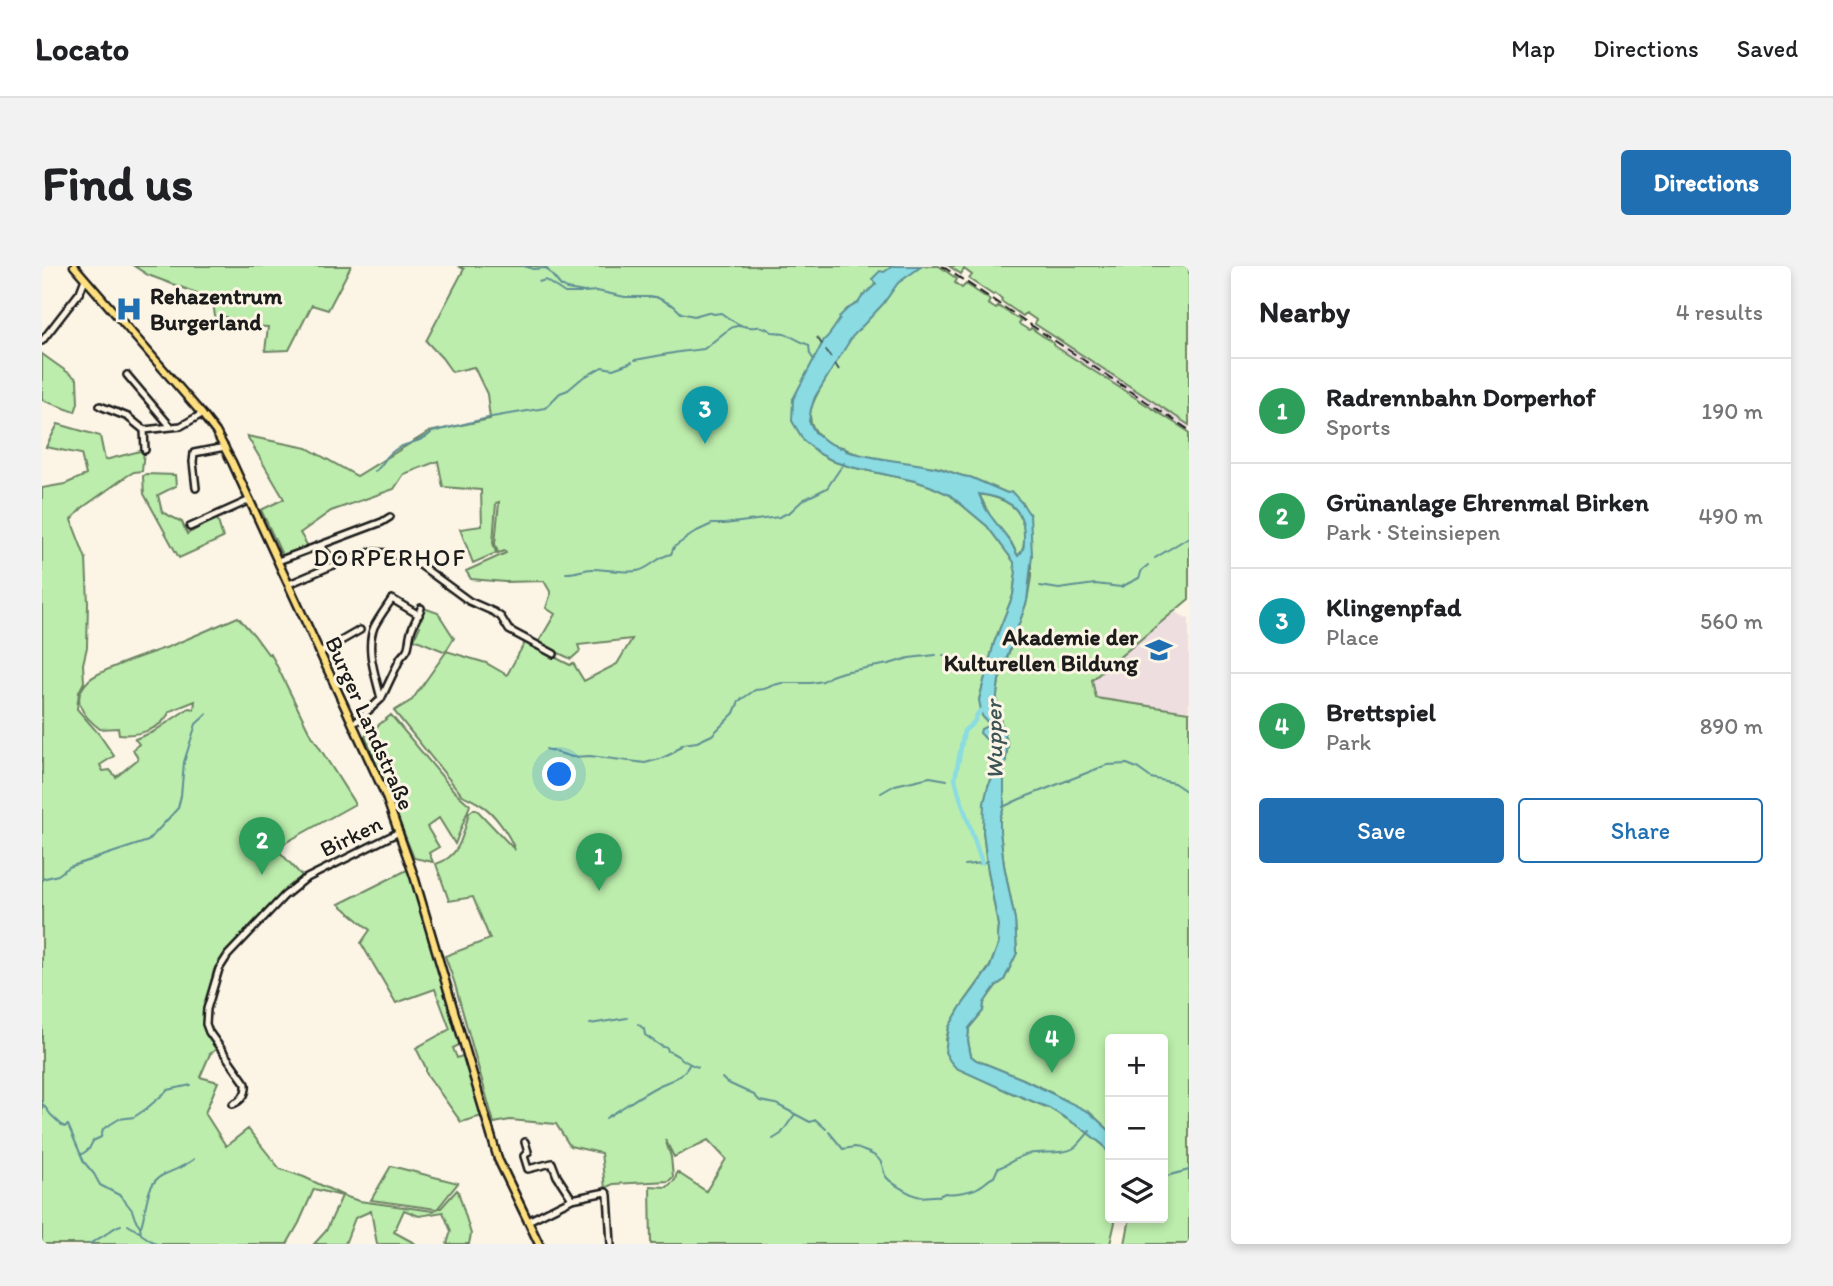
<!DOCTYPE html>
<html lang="en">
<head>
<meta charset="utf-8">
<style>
  body { margin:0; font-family:Itim,sans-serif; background:#f2f2f2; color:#202124 }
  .controls { position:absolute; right:21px; bottom:21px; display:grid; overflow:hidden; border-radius:7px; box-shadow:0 4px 10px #0003 }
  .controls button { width:63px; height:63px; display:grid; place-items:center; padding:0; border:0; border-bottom:2px solid #e0e0e0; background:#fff; color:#202124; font:35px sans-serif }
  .you { position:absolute; left:518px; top:509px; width:24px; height:24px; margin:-18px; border:5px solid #fff; border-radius:50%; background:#1a73e8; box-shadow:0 0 0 10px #1a73e833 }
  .badge { display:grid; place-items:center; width:46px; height:46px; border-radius:50%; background:#1f6fb2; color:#fff; font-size:23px; font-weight:700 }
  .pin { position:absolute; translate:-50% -58px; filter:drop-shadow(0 2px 4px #0008) }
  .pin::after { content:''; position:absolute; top:37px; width:24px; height:21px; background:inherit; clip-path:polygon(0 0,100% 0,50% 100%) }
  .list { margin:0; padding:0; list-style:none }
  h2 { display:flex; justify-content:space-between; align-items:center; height:91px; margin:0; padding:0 28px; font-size:30px }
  h2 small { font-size:23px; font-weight:400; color:#757577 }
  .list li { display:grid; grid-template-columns:46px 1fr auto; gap:21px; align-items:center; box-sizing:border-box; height:105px; padding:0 28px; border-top:2px solid #e0e0e0 }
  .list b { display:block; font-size:26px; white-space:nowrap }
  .list p { margin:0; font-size:23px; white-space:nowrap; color:#757577 }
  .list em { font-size:23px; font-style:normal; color:#757577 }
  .actions { display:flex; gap:14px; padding:21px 28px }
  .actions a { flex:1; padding:16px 0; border:2px solid #1f6fb2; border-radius:7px; text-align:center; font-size:24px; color:#1f6fb2 }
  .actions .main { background:#1f6fb2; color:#fff }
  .icon { flex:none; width:38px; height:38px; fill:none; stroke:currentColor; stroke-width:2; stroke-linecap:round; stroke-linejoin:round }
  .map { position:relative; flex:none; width:1147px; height:978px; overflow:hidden; border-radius:7px }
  header { display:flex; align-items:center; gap:42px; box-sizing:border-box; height:98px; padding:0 35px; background:#fff; border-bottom:2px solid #e0e0e0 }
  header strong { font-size:33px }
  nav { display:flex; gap:38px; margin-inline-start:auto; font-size:24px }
  .intro { display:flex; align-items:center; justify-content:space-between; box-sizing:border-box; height:168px; padding:0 42px }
  h1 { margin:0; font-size:49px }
  .button { padding:18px 32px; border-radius:7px; background:#1f6fb2; color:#fff; font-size:24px; font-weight:700 }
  main { display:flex; gap:42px; padding:0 42px }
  aside { flex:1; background:#fff; border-radius:7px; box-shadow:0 4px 10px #0003 }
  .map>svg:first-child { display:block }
</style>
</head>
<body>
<header>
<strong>Locato</strong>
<nav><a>Map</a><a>Directions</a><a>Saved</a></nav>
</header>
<div class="intro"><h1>Find us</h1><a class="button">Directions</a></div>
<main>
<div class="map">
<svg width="1147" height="978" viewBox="0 0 1147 978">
  <rect width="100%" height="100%" fill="#fcf5e5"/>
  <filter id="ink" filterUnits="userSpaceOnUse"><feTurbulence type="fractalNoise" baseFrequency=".0143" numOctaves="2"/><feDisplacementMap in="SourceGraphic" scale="14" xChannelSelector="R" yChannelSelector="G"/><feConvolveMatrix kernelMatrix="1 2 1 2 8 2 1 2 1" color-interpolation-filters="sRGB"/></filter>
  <g filter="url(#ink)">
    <path fill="#eedee0" d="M1011 77 1021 83 1024 79 1103 130 1147 159V166L1010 78Z
      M1133 346 1147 353V446L1054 432 1050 414Z"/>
    <path fill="#bcedac" stroke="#6c8464" stroke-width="2" d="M92 0H309L286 44 270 39 247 84 223 85 226 61 182 59 184 51 173 52 171 33 106 9Z
      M416 0H897L915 13 913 17 920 22 924 18 948 34 946 38 954 43 956 40 979 55 977 58 987 64 989 62 1011 77V79L1147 166V333L1050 414 1054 432 1147 446V978H1083L1088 952H1121V773H1068V865L1047 846 1039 844 1008 826 981 813 934 794 929 790 926 775 927 762 941 745 942 737 948 728 954 720 962 714 975 686 973 654 962 599 958 565V552L962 540V505L966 479 955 443V429L957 415 985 335 989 311V297L981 237 965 227 928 211C918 211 907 204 897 202 877 198 813 193 801 181 794 181 787 178 781 173 758 154 770 137 783 114L751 133 778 188 793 196 809 201 873 215 888 220 908 229 945 260 972 296V300L974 306 971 329 952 377 937 434 948 459 942 471 949 478 950 512 946 520 941 565 945 599 956 659 955 670 957 676 948 700 918 742 907 761 904 774 929 808 965 825 1007 842 1041 863 1061 879 1068 889V952H1074L1068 978H609L608 920 625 921 633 914 635 906 664 925 684 893 666 874 632 891 623 873 629 891 631 911 627 915 571 918 563 922 559 887 528 880 514 858 468 854 452 857 412 715 403 690 448 673 431 631 407 635 394 598C418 591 421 569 427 547L432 543 436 545 473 584C468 570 452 546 439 539 433 535 426 532 419 528L352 445 370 434 404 386 372 373 378 360 375 358 382 342 396 347 412 372 404 385 444 397 465 409 483 376 528 399 531 397 542 415 575 398 590 373 536 379 538 385 529 393 496 377 513 348 504 342 509 327 502 315 463 316 429 313 424 305 464 287 463 285 456 287 453 278 457 236 454 237 451 277 454 287 431 297 418 263 440 260 439 224 401 221 396 195 362 208 352 223 289 245 258 267 267 282 241 291 219 244 242 233 205 170 265 182 315 210 387 166 448 153 445 128 432 101 410 106 400 92 384 75 422 3Z
      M907 0H1147V159L993 58 994 54 984 47 981 50 959 35 960 33 953 27 951 29 927 13 930 9 922 3 919 8Z
      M0 88 35 113 36 137 33 146 0 134Z
      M16 158 58 170 63 194 102 184 100 205 92 206 85 210 40 242 29 254 44 293 46 337 45 381 41 398 42 416 37 426 35 443 57 468 72 490 58 499 61 505 68 504 74 511 96 493 91 483 97 478 93 473 111 466 147 442 152 443 153 435 128 445C120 464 95 470 77 468L76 462 58 463C41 450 27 433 47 414 59 403 109 387 126 381 150 371 173 361 196 351L212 369 226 388 228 387 231 392 267 465 313 538 234 582 261 611 221 649 178 695 172 704 161 750 162 758 166 771 177 781 168 788 158 811 176 816 163 847 184 880 206 863 238 903 262 911 302 930 317 935 391 945 395 943 329 934 349 900 416 917 396 942H399L415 924 416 925 429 968 427 978H405L409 965 401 946 377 950 362 944 352 966 374 978H335L329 945 313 952 303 978H272L284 965 300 930 272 923 257 957 245 978H0V222L23 218 44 209 39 188 4 181Z
      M104 208 133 209 134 220 116 229 120 246 140 256 145 268 175 252 181 272 137 292 102 228 101 210Z
      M937 228C963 232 982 240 982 269 982 278 983 283 976 290L969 276 948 250Z
      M349 449 412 525 428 539 413 578 397 552 385 561 397 581 387 587 391 596 372 592 323 470Z
      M367 603 419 778 411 782 415 792 423 789 440 850 419 856 384 807V802L374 782 408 763 393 723 354 737 319 677 328 664 297 638Z"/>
    <path fill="#8adbe2" stroke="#5e8f93" stroke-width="2" fill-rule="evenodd" d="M851 0H880L856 17 841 38 810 71 773 131 769 143 767 155 773 166 785 176 798 182 801 181 804 185C834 194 866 195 896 202 906 204 918 211 928 211L965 227 970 226 980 237 988 249 990 289 985 335 957 414 955 429V443L966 479 962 505V540L958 552V565L962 599 973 654 975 687 962 714 954 720 948 728 942 737 941 745 927 762 926 775 929 790 934 794 981 813 1047 846 1068 865V889L1061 879 1041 863 1007 842 965 825 914 802 908 795 903 786 907 761 918 742 948 701 957 676 955 670 956 659 945 599 941 565 942 537 946 520 950 512V491L949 478 938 467 939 463 948 459 940 450 937 434 952 377 971 329 974 306 972 300V296L945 260 908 229 888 220 873 215 809 201 793 196 778 188 762 175 750 155 751 133 782 74C789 68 792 61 798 53L797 51 805 43 816 37 820 31 834 18 830 13 838 5 842 6ZM937 228C963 231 982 241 982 269 982 278 983 284 976 290 973 285 971 280 968 275 957 259 943 247 937 228Z"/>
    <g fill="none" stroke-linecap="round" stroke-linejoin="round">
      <path stroke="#5e8f93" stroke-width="2" d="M482 0 491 3 504 2 519 20 525 23 542 26 555 25 583 31H614L632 40 639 47 652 50 666 46 672 48 679 47C686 52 693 57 701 60 716 64 715 56 730 66 744 66 754 74 767 79L768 88 772 94
        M497 16 503 14 523 27H539
        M593 94 637 86 662 83 683 66 691 61 699 59
        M333 205C342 199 341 194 348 188 359 176 379 178 390 166L450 151 503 142 518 127 526 124 539 113 560 101 571 103 590 96
        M1113 292 1147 271
        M524 307C533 308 541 303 550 303 562 303 585 307 595 305 608 303 616 290 629 288L632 281 655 265 670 258H682L737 251 748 246 761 234 785 222 802 197
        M998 320 1017 323 1053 318 1079 321 1097 312 1100 304 1106 299
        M901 389 938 400H947
        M504 483 530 491 548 490 603 497 618 493 631 487 641 478 655 476 670 469 692 447 697 435 713 424 722 423 732 419 740 417H769L781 415 789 410 801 406 847 398 867 392 894 389
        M839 527 853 519 888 511 905 514
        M961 541 978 533 1065 499 1085 498 1095 502 1109 512 1132 517 1144 525 1147 526
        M923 599 940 597 946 595
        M0 613 16 609 27 601 106 575 136 542 139 530 142 496 154 458 165 448
        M548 758 585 752
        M596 758 602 763 603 769 619 780 625 782 626 785C637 789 644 798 656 801
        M680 812 684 816 712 829 718 835 734 838 768 856 774 854 784 863
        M0 837 9 849 22 861 26 859 42 896 52 908 58 919 79 930 90 944 93 953 98 960 99 968 114 978
        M564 852C581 842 598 829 616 820 629 814 640 812 647 799
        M787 866 801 883 813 881C820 885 827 886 833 890 841 895 840 901 843 909 846 916 868 928 875 930 883 932 890 929 897 930L903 927C911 929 931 925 937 921 943 918 946 913 952 911L956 902C967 899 975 890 987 888 1001 885 1021 889 1032 882 1038 878 1043 870 1048 865
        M731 873 739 868 753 848
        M39 889 47 883 51 875 59 871 61 863 77 853 92 851 104 843 126 824 149 819
        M1121 911 1147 904
        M86 959 97 966
        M99 960C105 944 103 917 121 909 132 904 142 901 152 893
        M48 978C52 974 57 973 61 970 68 966 71 961 79 959"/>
      <path stroke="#8adbe2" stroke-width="4.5" d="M940 597 917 528 913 513 922 465 932 456 936 447 943 443"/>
      <path stroke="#3d5557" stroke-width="2" stroke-dasharray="9 7" stroke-linecap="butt" d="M775 71 797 104"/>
      <defs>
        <path id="minor" d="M0 75 38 26 43 13
          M85 109 129 161
          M58 140 86 151 102 164 139 160 160 148
          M102 164 103 184
          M154 222 151 196 152 187 183 181
          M148 261 208 234
          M279 281 294 298
          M236 295 340 256 348 251
          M247 318 294 298 329 286 346 287 374 296 427 335 452 346 459 351 467 364 512 388
          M278 387 318 364
          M339 433C334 411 323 383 332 361 337 351 344 342 350 333L377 349
          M311 457 315 455 339 433 359 391C368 382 366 381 368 370 369 361 376 351 379 342
          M191 838C200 834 205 828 204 818L167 766 164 758 165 743 177 703 186 689 242 630 263 613 357 566
          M483 876 486 886 482 890 486 903 510 897 515 910 530 933
          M486 955 530 933 564 926 566 929 569 978"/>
        <path id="major" d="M32 0 160 148 174 166 190 196 343 528 372 610 456 893 497 978"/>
      </defs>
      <use href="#minor" stroke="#1c1c1c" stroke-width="10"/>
      <use href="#major" stroke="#1c1c1c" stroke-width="11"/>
      <use href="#minor" stroke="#fcf5e5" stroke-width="5"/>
      <use href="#major" stroke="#fedf80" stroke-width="6"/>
      <path stroke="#1c1c1c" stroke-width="2" stroke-dasharray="10 5" stroke-linecap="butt" d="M900 0 1147 164"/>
    </g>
  </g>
  <defs>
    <symbol id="hospital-bare" viewBox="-9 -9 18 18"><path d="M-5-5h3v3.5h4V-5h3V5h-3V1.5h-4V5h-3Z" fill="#1f6fb2" stroke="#fcf5e5" stroke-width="2.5" paint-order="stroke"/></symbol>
    <symbol id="university-bare" viewBox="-9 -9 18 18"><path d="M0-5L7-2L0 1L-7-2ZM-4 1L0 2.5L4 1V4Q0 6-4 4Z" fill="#1f6fb2" stroke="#fcf5e5" stroke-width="2.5" paint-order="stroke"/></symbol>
  </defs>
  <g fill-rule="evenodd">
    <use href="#hospital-bare" x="68" y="24" width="38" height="38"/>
    <use href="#university-bare" x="1098" y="365" width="38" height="38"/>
  </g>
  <g text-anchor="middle" stroke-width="6" stroke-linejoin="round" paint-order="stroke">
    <g font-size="23" font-weight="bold" fill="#1c1c1c" stroke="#fcf5e5" text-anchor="start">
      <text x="108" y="38">Rehazentrum<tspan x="108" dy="26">Burgerland</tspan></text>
      <text x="1096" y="379" text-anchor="end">Akademie der<tspan x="1096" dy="26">Kulturellen Bildung</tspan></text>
    </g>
    <g font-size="23" fill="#1c1c1c" stroke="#fcf5e5">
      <text transform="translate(328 457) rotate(66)" y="8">Burger Landstraße</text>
      <text transform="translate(309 570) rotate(-26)" y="8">Birken</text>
    </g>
    <g font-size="24" letter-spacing="2" fill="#1c1c1c" stroke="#fcf5e5">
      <text x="348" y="300">DORPERHOF</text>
    </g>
    <g font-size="24" font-style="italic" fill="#3d5557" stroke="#fcf5e5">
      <text transform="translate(952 474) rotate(-91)" y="8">Wupper</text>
    </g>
  </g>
</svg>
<div class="controls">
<button>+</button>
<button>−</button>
<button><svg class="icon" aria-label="layers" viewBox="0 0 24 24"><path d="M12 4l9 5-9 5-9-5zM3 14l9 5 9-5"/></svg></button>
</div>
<div class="you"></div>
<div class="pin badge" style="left:557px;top:625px;background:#2e9e5b">1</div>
<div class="pin badge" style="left:220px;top:609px;background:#2e9e5b">2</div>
<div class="pin badge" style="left:663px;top:178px;background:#0f9aa8">3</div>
<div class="pin badge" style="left:1010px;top:807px;background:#2e9e5b">4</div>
</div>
<aside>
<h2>Nearby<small>4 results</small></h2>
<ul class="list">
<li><span class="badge" style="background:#2e9e5b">1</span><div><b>Radrennbahn Dorperhof</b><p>Sports</p></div><em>190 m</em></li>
<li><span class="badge" style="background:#2e9e5b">2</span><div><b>Grünanlage Ehrenmal Birken</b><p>Park · Steinsiepen</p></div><em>490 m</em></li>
<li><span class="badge" style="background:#0f9aa8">3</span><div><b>Klingenpfad</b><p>Place</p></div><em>560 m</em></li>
<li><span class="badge" style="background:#2e9e5b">4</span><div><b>Brettspiel</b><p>Park</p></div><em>890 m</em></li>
</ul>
<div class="actions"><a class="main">Save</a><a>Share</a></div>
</aside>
</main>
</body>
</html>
